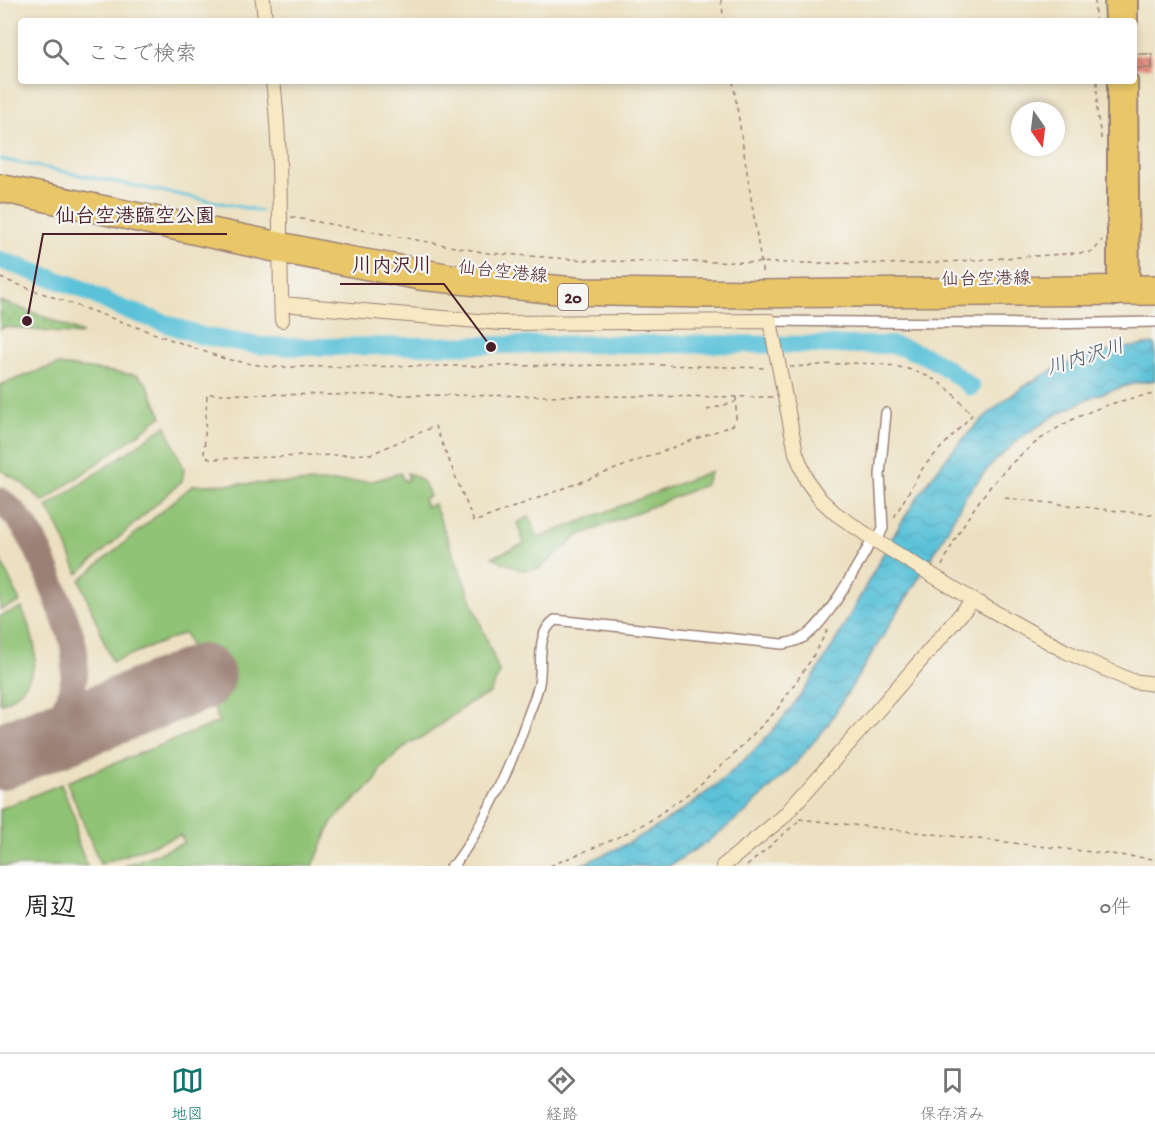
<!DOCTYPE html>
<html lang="ja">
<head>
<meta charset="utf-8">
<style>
  body { margin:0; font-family:"Gochi Hand","Klee One",sans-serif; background:#f2f2f2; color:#222 }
  .compass { position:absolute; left:1011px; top:102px; width:54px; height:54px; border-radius:50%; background:#fff; box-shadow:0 3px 9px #0003; rotate:166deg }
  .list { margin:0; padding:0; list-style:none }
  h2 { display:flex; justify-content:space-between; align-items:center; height:78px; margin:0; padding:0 24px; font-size:26px }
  h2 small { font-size:20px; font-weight:400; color:#767676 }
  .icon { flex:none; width:33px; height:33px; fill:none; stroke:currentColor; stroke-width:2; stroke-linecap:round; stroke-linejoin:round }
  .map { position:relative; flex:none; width:1155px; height:866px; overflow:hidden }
  .search { position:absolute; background:#fff; box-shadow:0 3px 9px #0003; left:18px; right:18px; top:18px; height:66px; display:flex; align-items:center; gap:15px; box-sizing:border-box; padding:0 21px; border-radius:6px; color:#767676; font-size:22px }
  .sheet { height:186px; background:#fff }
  nav { display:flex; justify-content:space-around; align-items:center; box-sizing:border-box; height:84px; border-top:2px solid #e0e0e0; background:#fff; font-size:16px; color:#767676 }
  nav a { display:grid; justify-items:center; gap:3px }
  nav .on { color:#0f766e }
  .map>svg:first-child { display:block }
</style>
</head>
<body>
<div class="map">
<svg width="1155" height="866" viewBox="0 0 1155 866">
  <defs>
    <pattern id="park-dots" width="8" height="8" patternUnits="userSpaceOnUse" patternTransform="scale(1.5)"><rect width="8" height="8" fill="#8fc375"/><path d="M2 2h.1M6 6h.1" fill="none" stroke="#779e60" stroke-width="1.8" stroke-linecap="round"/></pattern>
    <pattern id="water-waves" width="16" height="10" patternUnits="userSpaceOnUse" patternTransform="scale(1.5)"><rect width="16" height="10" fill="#5cc2d9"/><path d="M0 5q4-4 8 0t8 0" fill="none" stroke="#52a6ba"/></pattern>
    <pattern id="building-back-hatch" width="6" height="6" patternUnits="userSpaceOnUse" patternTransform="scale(1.5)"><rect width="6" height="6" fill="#e58e7e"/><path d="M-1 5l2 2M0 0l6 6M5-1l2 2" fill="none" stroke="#bc7367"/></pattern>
  </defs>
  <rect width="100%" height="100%" fill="#f6f6f2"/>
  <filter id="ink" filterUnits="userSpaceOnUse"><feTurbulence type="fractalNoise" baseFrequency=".0167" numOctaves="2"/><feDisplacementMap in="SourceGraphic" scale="12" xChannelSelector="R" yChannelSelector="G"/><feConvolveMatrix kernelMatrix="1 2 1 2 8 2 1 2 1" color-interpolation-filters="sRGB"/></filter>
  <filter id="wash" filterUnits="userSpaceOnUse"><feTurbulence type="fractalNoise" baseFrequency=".008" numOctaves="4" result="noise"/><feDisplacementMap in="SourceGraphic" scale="24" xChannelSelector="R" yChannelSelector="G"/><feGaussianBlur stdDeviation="1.35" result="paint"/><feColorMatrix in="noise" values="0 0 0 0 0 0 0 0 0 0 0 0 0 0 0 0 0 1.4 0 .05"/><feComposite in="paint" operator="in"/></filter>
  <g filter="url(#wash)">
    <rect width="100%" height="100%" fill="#ece0c1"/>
    <path fill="#8fc375" stroke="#6c7150" stroke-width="1.5" d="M58 365 137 375 147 384 162 417 151 422 152 424 43 502 21 482 0 470V385L43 369Z
      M166 426 184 469 182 481 78 574 59 528 47 507Z
      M711 471 705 485 578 536 539 569 521 570 492 557 524 544 517 523 529 517 538 538Z
      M400 473 404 481 409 479 407 473C420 475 426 485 430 496L423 499 426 507 434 504 499 671 498 677 489 694 468 704 425 736 411 742 381 768 376 780 332 822 313 866H125L184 843 181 835 100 864 67 782 219 722 185 633 112 662 80 580 193 485 373 481Z
      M0 558 20 602 0 610Z
      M22 608C32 636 44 656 26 684 19 693 10 700 0 704V616Z
      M61 784 76 822V838L87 866H0V809Z"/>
    <path fill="url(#park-dots)" stroke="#6c7150" stroke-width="1.5" d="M0 301 40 315 82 333 79 335 6 327 0 329Z"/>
    <path fill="url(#water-waves)" stroke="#537082" stroke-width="1.5" d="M1155 344V380L1136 383 1094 396 1056 415 1020 438 991 465 966 495 938 547 827 726 794 765 747 811 706 843 669 866H578C662 832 735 780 791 708 835 652 863 586 900 525 944 451 1007 379 1093 355 1113 349 1134 346 1155 344Z"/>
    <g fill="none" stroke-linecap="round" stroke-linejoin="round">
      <path stroke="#5cc2d9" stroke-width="3" d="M0 159 261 211"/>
      <path stroke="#5cc2d9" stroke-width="18" d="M0 260 80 288 118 307 202 336 261 346 308 347 606 344 892 345C927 353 944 365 971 387"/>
      <path stroke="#9b8076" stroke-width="27" d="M0 501C37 525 55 595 71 635 82 675 70 712 42 740"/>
      <path stroke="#9b8076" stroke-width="66" d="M0 757 202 677"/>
    </g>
    <g id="blocks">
      <path fill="url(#building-back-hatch)" d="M1134 54H1152V68H1134Z"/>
    </g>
  </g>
  <g filter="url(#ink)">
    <use href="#blocks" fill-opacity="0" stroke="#9b8076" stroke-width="1.5"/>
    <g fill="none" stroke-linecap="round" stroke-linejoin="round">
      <defs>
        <path id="street" d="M770 321 1039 324 1155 322
          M877 541 883 528 880 475 886 413
          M451 866 455 864C487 820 509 770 527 719 531 708 536 696 539 684 543 663 535 634 555 620L782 644C790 643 797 641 804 637 828 622 857 565 873 539"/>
        <path id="secondary" d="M263 0 265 21
          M273 81C283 160 278 240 282 320
          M282 304 501 323 770 321 796 453 807 481 820 499 835 513 873 539 973 600 1065 651 1132 681 1155 684
          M723 866 783 817 859 732 973 600"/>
        <path id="primary" d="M0 182 348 254 463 274 585 286 765 288 1155 283
          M0 194 279 255 419 282 567 297 702 300 1155 297"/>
        <path id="highway" d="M1113 0 1114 21
          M1129 0V21
          M1116 81V297
          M1129 81 1131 296"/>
      </defs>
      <use href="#street" stroke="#9b8076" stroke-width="12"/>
      <use href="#secondary" stroke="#9b8076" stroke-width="16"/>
      <use href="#primary" stroke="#9b8076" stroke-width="18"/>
      <use href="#highway" stroke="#9b8076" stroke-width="20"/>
      <path stroke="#9b8076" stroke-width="1.5" stroke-dasharray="4.5 4.5" stroke-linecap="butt" d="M721 0 724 21
        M1095 0V21
        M733 81 763 276
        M1097 81V112L1102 143
        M291 217 488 253 598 261 916 264 1093 252 1102 240
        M0 278 225 359 269 367 661 365 767 368
        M790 367C843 364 902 354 947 388 956 396 964 406 972 415L924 466 893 519
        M736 397V420L733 425 474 522 435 426 371 454 210 459 204 455 207 394 773 397
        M707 410 735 402
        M1005 498 1155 515
        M942 566C984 473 1052 409 1155 394
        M799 819 1155 859
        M550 866 612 840 648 822 689 793 730 758 776 711 811 660 828 629
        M747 866 801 819"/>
      <use href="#street" stroke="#fff" stroke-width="9"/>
      <use href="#secondary" stroke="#f6e9c3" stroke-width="14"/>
      <use href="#primary" stroke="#e9c769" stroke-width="15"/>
      <use href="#highway" stroke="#e9c769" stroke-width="16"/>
    </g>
  </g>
  <g text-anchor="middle" stroke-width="4.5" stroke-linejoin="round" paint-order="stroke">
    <rect fill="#f6f6f2" stroke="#7e6067" stroke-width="1.5" x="558" y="284" width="30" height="26" rx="4.5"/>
    <g font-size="16" font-weight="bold" fill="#4a1f2b">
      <text x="573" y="303">20</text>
    </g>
    <g font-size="18" fill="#4a1f2b" stroke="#f6f6f2">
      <text transform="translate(503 271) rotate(6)" y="6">仙台空港線</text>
      <text transform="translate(986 278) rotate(-1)" y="6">仙台空港線</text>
    </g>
    <g font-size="20" font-style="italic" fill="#505868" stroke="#f6f6f2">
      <text transform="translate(1085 356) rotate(-17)" y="7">川内沢川</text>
    </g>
  </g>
  <path fill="none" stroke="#4a1f2b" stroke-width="2" d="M27 321L43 234H227M491 347L444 284H340"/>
  <g fill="#4a1f2b" stroke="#f6f6f2" stroke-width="2">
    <circle cx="27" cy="321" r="6"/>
    <circle cx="491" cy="347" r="6"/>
  </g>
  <g font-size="20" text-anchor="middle" font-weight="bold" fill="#4a1f2b" stroke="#f6f6f2" stroke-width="4.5" stroke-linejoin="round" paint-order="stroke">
    <text x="135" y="222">仙台空港臨空公園</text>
    <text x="392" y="272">川内沢川</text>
  </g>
</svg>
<svg class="compass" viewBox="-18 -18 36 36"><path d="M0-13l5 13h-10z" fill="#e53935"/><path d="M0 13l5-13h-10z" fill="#767676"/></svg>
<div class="search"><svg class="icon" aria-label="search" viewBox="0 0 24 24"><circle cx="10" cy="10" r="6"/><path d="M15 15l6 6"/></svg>ここで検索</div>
</div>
<section class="sheet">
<h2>周辺<small>0件</small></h2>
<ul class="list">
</ul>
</section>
<nav>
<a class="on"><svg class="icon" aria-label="map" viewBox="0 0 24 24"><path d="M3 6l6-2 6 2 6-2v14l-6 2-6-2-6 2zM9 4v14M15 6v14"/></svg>地図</a>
<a><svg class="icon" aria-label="directions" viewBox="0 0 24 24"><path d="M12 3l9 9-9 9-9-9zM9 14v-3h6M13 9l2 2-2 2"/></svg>経路</a>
<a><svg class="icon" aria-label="saved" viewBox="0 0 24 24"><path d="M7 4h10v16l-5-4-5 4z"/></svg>保存済み</a>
</nav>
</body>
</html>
